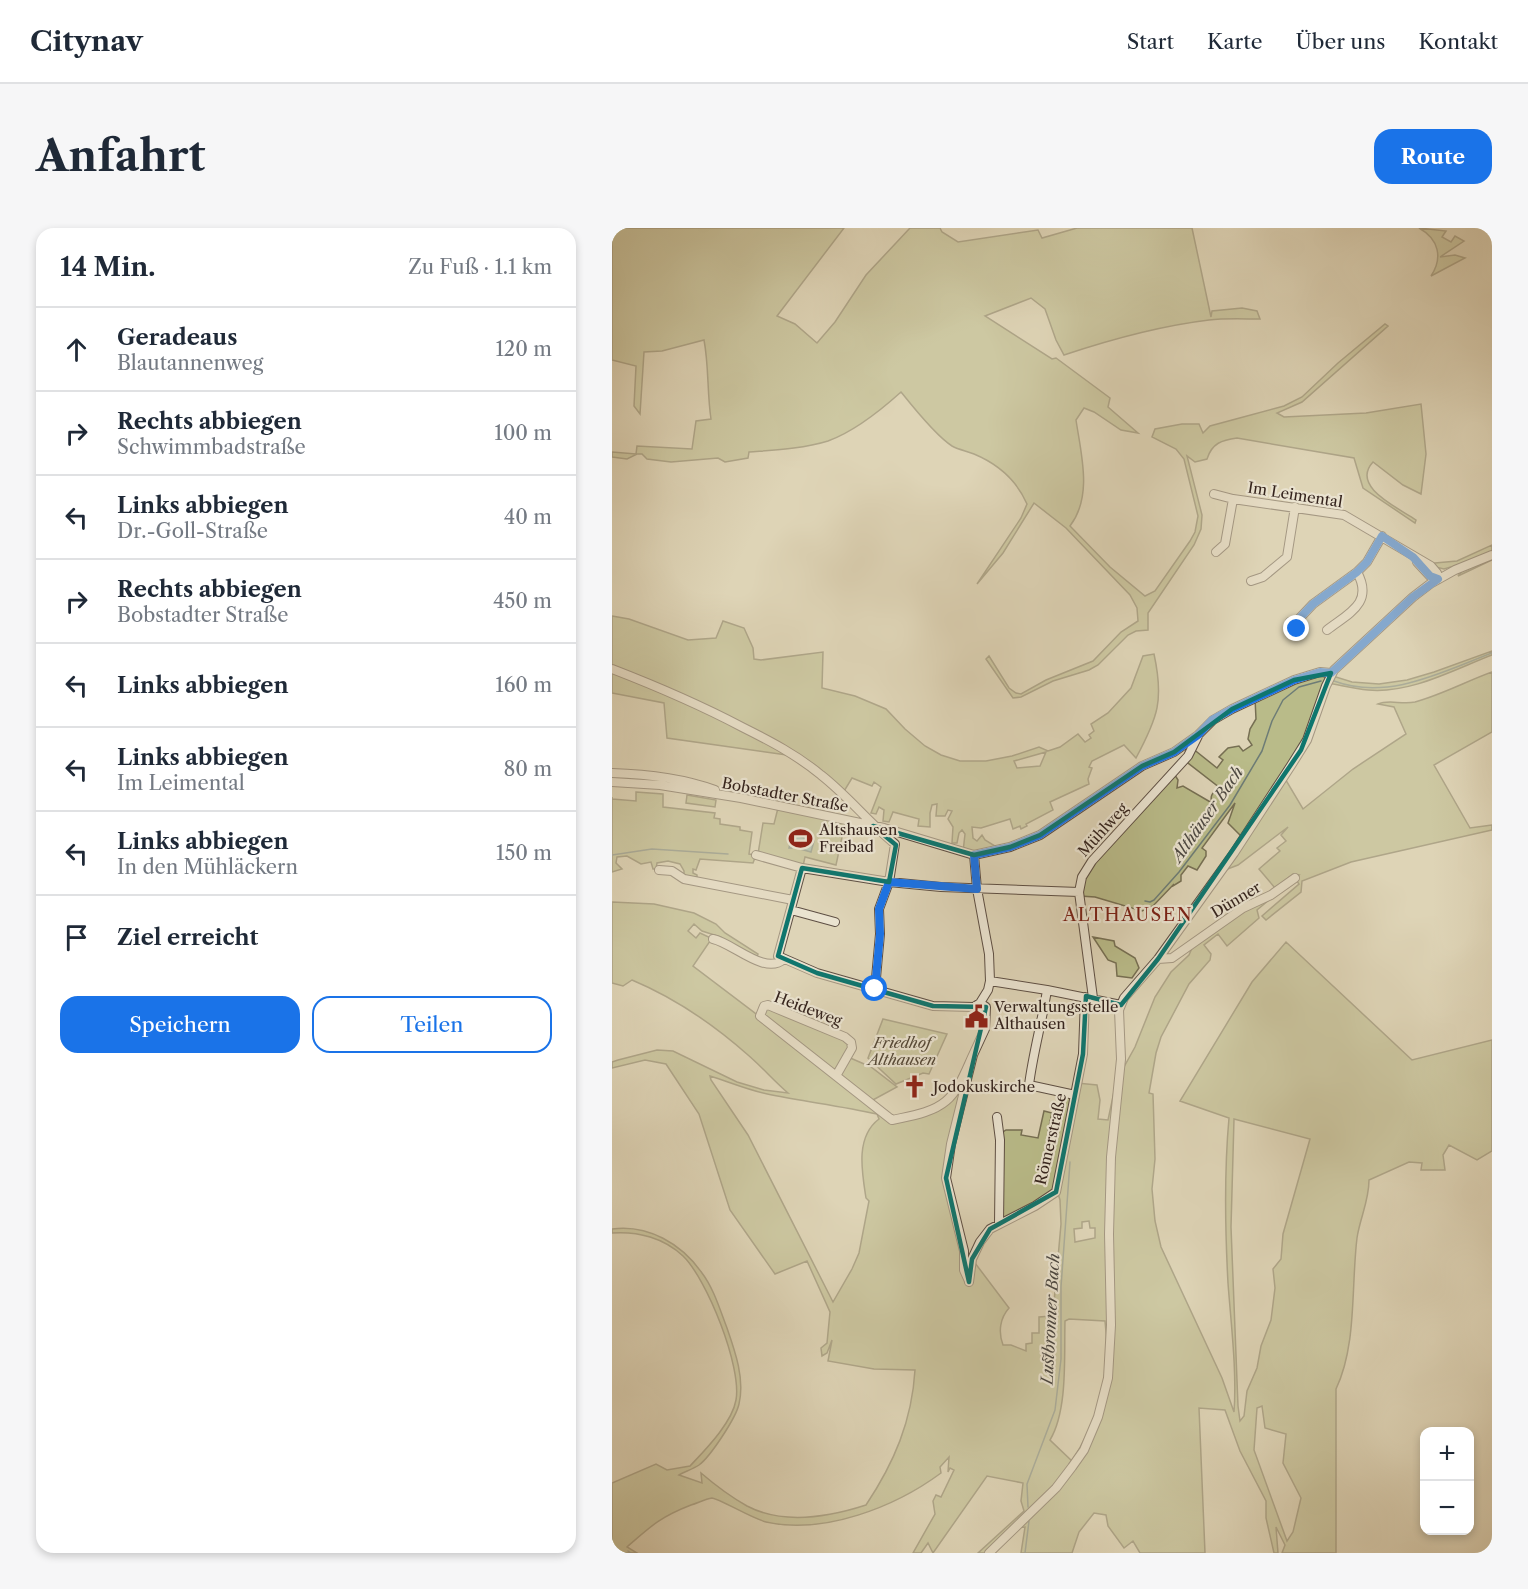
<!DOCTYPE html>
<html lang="de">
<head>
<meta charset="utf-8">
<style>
  body { margin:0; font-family:"Libre Caslon Text",serif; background:#f6f6f7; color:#1f2937 }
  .controls { position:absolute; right:18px; bottom:18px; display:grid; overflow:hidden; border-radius:12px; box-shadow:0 3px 9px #0003 }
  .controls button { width:54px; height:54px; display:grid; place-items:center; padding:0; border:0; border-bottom:2px solid #e0e1e3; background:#fff; color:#1f2937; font:30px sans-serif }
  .stop { position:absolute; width:18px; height:18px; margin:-14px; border:4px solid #1a73e8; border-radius:50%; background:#fff }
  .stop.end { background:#1a73e8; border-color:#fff; box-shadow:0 2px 6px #0008 }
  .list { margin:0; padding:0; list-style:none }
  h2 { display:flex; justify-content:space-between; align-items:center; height:78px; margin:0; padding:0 24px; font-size:26px }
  h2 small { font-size:20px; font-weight:400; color:#747a83 }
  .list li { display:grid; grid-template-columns:39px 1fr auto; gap:18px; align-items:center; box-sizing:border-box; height:84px; padding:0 24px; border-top:2px solid #e0e1e3 }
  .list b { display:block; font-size:22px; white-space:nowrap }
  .list p { margin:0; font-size:20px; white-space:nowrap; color:#747a83 }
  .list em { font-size:20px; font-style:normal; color:#747a83 }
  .actions { display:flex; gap:12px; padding:18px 24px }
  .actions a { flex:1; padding:14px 0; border:2px solid #1a73e8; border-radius:18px; text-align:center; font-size:21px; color:#1a73e8 }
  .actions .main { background:#1a73e8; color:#fff }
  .icon { flex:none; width:33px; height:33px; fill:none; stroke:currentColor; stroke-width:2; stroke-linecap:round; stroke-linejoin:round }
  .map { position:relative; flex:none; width:880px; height:1325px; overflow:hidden; border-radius:18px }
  header { display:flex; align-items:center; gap:36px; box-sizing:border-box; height:84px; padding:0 30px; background:#fff; border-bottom:2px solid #e0e1e3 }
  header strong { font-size:28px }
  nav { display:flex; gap:33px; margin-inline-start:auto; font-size:21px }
  .intro { display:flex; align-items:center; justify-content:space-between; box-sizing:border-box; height:144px; padding:0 36px }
  h1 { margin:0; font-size:42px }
  .button { padding:15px 27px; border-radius:18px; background:#1a73e8; color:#fff; font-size:21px; font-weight:700 }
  main { display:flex; gap:36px; padding:0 36px }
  aside { flex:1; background:#fff; border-radius:18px; box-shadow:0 3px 9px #0003 }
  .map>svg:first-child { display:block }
</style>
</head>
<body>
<header>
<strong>Citynav</strong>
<nav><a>Start</a><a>Karte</a><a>Über uns</a><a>Kontakt</a></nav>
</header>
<div class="intro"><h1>Anfahrt</h1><a class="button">Route</a></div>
<main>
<aside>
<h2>14 Min.<small>Zu Fuß · 1.1 km</small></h2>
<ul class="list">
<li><svg class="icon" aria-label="ahead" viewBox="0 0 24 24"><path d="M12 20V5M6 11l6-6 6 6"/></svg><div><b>Geradeaus</b><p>Blautannenweg</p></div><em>120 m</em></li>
<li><svg class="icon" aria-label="right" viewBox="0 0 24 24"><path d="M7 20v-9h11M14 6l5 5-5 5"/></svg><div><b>Rechts abbiegen</b><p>Schwimmbadstraße</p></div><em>100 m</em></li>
<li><svg class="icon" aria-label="left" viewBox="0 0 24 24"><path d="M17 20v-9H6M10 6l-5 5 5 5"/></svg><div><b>Links abbiegen</b><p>Dr.-Goll-Straße</p></div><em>40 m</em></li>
<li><svg class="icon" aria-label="right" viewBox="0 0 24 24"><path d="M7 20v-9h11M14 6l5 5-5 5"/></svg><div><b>Rechts abbiegen</b><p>Bobstadter Straße</p></div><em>450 m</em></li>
<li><svg class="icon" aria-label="left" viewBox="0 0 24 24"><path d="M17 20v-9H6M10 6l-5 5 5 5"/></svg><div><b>Links abbiegen</b></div><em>160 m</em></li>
<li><svg class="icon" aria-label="left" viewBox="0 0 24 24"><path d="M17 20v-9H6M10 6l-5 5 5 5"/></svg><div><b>Links abbiegen</b><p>Im Leimental</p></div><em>80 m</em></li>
<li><svg class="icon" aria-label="left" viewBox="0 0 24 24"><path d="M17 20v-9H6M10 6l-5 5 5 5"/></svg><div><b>Links abbiegen</b><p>In den Mühläckern</p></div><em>150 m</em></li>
<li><svg class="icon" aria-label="arrive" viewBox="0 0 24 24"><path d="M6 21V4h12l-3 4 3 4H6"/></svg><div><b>Ziel erreicht</b></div></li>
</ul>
<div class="actions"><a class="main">Speichern</a><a>Teilen</a></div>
</aside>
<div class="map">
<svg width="880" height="1325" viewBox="0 0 880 1325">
  <rect width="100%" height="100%" fill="#ded4b7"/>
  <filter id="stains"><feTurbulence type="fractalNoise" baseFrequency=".00333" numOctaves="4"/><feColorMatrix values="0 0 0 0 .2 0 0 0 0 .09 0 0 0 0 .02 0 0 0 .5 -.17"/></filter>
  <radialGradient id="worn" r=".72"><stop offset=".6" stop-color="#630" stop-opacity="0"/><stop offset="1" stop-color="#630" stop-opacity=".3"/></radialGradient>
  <path fill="#b9bb89" stroke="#766f53" stroke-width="1.5" fill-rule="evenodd" d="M0 0H232L165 88 183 96 205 115 223 94 254 47 298 0H328L330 4 346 14 426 2 430 10 465 0H580L599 89 600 83 630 80 645 83 648 91C631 91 613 90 597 92 547 98 500 111 452 127L444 112 433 81 419 70 373 88 440 131 444 130 498 170 496 179 526 205 509 202 482 184 472 180 464 192C469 226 481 268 458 298L498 339 533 368 543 363 578 313 583 304 586 288 572 231 564 221 540 209 543 201 570 196H587L591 205 598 198 672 178 690 169 726 135 773 96 776 98 690 174 665 185 672 189 754 185 809 176 814 226 809 266 791 257 761 234C738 259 787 280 804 292L803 295 751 260 742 230 625 210C610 212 600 215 595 231L583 234 575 228 590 287 589 301 582 317 536 385V402L524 403 516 407 486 437 477 442 441 453 409 469 401 470 374 431 377 428 397 460 404 465 409 466 434 452 481 433 509 404 526 393 525 380 518 367 454 300 422 275 391 325 365 356 409 290 415 276C405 253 386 236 362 226 355 223 347 222 340 218 324 208 301 179 289 164 269 182 241 204 216 213 190 221 163 222 137 224L136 230 113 234 106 230 59 234 35 231 30 226H25L15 231 0 229V224L24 226 25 218 80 221 84 193 99 191C95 165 97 138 92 112L50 123 32 124 28 186 22 178 24 138 0 132Z
    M807 0 834 3 830 9 839 14 843 8 852 13 828 29 843 27 853 30 819 48C831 30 827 11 807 0Z
    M880 317V332L846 348 850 343 845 337 832 341 819 338 823 335 845 333Z
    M0 388 17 391 76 412 104 410 111 393 132 400 141 420 142 431 149 432 211 424 210 460 243 468 274 481 293 501 313 518 329 527 348 533H374L400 528 427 519 436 523 448 519 466 506 473 514 479 510 477 507 482 503 479 496 496 485 519 460 531 428 542 426C552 472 546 489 524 530L512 517 480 533 477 539 480 540 476 551 477 556 438 574 441 582 414 596 415 598 409 601 408 598 401 601 398 591 369 600 360 599 361 610 365 613 370 607 373 612 383 618 385 622 351 624 353 606 350 602 347 605 345 615H340L341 599 336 591 340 583 336 582 333 588H324L325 576 320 577 318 585V599L306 598 307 591 281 584 277 594 271 593 272 582 267 579 264 586 259 585 269 559 262 554 260 558 240 550 231 565 182 528 55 510 52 475 0 465ZM434 524 428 538 405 540 402 533Z
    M880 423V427C841 442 798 466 756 462 742 461 728 457 715 455L695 513 672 549 691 581 741 541 794 506 782 479 766 476C777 471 790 477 803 474 829 467 855 453 880 444V504L822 537 858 600 880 597V602L739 634 690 653 689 664 654 692 650 688 687 656 683 650 687 647 681 646 663 660 647 641 668 623 665 620 674 613 669 607 676 599 626 637 608 644 631 610 616 595 623 575 590 620 594 623V628L585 642 576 638 569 647V653L561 658V657L541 678 530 683 483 669 468 668 470 649 561 544 566 552 565 560 571 558 600 575C597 566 602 564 608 560L572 532 580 520 605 540 611 532 607 529 616 520 627 518 631 523 640 517 636 511 638 501 644 491 643 470 708 444 740 454 767 456 795 452 822 444Z
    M24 564 51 566V579L103 585 102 590 108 591V596L128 599V602L140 604 137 626 144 627 141 635 88 631 84 642 81 641V645L85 647V653L72 651V643L68 636 56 633 45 635 44 641H41L39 634 29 636 15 628 5 629 4 635 10 641 0 644V569V571L24 573Z
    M75 567 104 572 103 579 74 575Z
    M166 580 233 595 224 637 193 629 191 638 146 626 151 595 162 596Z
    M657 672 645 682 647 690 615 718 606 706 592 717 599 726 598 732 577 756 549 809 544 825 537 865 541 866 543 931 540 961 543 993 549 1019 610 1150 622 1184C625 1143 619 1096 616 1055 613 1000 612 945 617 890L568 873 640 754 674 714 800 832 880 812V923L865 932 837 917 831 927 833 942H809L810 935 797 934 757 952C757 973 748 990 745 1010 739 1059 745 1117 724 1161V1325H670L673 1317 664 1299 666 1325H662L654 1290V1273L628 1223 613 1182 587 1180 593 1325H528L521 1313 512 1320 496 1298 494 1287 482 1285 467 1304 460 1325H409L413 1299 402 1300 377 1325H366L412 1283 409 1273 411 1255 375 1248 321 1325 316 1315 309 1325H301L323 1286 321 1273 324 1267 329 1269 342 1242 338 1240 336 1244 337 1229 328 1239 329 1245C283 1279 212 1307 154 1294 141 1291 106 1270 100 1270 93 1271 86 1275 79 1277 48 1289 39 1298 15 1319L25 1325H0V1255L44 1236 55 1242 78 1238C93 1222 120 1195 124 1172 130 1139 95 1051 71 1028 52 1010 26 1003 0 1005V1001C36 996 70 1016 90 1045 102 1061 108 1082 115 1100 123 1123 133 1151 127 1176 124 1190 98 1229 87 1237 81 1241 72 1244 67 1247L90 1255 89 1245C103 1257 119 1269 135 1278 171 1297 217 1289 254 1277 282 1235 300 1193 303 1142L262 1141 216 1133 220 1112 215 1125 210 1128 209 1120 215 1115 218 1084 195 1033 163 1046 118 982 87 886 54 836 33 832 0 840V834L6 832 45 822 61 823 125 854 152 862 176 865C162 853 150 839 136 827 101 796 63 770 20 752L11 758 0 755V674L42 676 82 685 104 696 113 705 146 726 143 733 111 713 109 709 90 703 82 696 76 703 84 710 88 705 101 711 98 713 81 738 147 788 152 778 239 814 224 848 280 892 314 884 356 853 334 950 352 1042 360 1031 397 1080C388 1090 386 1104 391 1117H399L414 1123V1116L420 1115V1105H427V1089L440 1088 441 1086 449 996 448 972 445 962 387 995 388 906 394 902H410L409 907 426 910 432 883 440 885 436 903 443 905 450 883V871L463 867 465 855 485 857 488 872 486 891 496 892 509 831 513 837 523 819 543 769 559 744 577 727 583 713 631 680ZM98 848C118 854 138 863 160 867 195 874 230 878 265 886L267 891C243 909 250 944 254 970L257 973 247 1025 240 1041 221 1074 136 907 99 852ZM622 891 698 911 671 1006 669 1031 661 1041 663 1060 659 1092 649 1118 645 1140 635 1163 632 1188 628 1193 626 1178 619 999ZM477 993 478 1000H483V1010L463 1014 462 1001 470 1000V994ZM457 1091 493 1093C499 1143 487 1191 460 1233L438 1212C456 1182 452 1128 453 1093ZM650 1178 653 1200 674 1206 671 1235 689 1270 681 1304 675 1313 642 1222 645 1180Z
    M481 709 502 713 503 718 523 730 527 740 520 750 505 748 504 735 496 732Z
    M271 791 335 806 317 846 311 845 284 856 256 830Z
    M236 829 259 839 285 859 259 873 226 847Z"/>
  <path fill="#93b8b1" stroke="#6d7c76" stroke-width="1.5" d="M180 606 202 613 199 624 181 619 180 620H177Z"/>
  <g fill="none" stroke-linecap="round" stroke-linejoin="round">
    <path stroke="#6d7c76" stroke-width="1.5" d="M722 453C776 473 830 444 880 425
      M0 627 40 621 116 626
      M533 673 538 674 542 672 567 644 618 577 650 523 660 493 671 472 687 459 709 453
      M416 1279 415 1256 443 1182 449 1131V1059L458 934
      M16 1323 19 1325
      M413 1325 417 1293"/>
    <defs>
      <path id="minor" d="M602 266 621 271
        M604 324 613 316 621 271 732 287 819 338 825 345 826 351
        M805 334 818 348 826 351
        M639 353 651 349 675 329 683 279
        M684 394 686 400 683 402H679L677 399 678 394H684L701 376 745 344 755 334 770 308
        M715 402C737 385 762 375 745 344
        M0 441C44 458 88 477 130 499 158 513 185 527 209 547 236 568 257 595 283 616L277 654 267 681 268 706 263 761
        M0 545C35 546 70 550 103 562
        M0 554 48 557 129 570 272 600 362 627 398 619 428 607 530 538 562 524 586 507 601 492 620 481 682 452 708 444 719 445
        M144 627 190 640 277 654 329 659 467 664
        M190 640 166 728 205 745 321 778 362 779 368 775 376 762 378 753 377 726 365 661 362 627
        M47 642 60 643 72 651 181 672
        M179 682 223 694
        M101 711C121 715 153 748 172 731
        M546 731 560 730 631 680 659 667 683 650
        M378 753 435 762 509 777
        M435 762C430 794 421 825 417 857L463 867
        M481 770 467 664 470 649 480 633 576 528 586 508
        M224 848 240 820 239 814 233 809 163 780 156 777 152 778 148 788 280 892C298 888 320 885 334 873 347 862 354 842 361 827
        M385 889 388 912 387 995
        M357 1053 352 1042V1023L334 950 339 916 361 827 373 801 374 779 368 775
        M357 1054 360 1031 368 1014 378 1001 423 978 444 964 471 826 473 769
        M377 1325 444 1260 460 1239 472 1222 486 1189 496 1150 499 1097 497 1006 499 929 509 831 507 782 512 770 546 731 622 625 680 536 695 512 714 458 722 442 801 369 818 356 843 342 880 327"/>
    </defs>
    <use href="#minor" stroke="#5e4f44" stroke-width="10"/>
    <use href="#minor" stroke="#eae3d0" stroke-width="8"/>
  </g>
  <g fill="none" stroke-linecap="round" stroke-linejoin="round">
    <path stroke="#1a73e8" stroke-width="8" d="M263 761 268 706 267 681 277 654 365 661 362 627 398 619 428 607 530 538 562 524 586 507 600 492 620 481 682 452 708 444 719 445 801 369 826 351 818 348 801 329 770 308 755 334 745 344 701 376 684 394 686 398 685 401"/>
  </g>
  <path d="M0 0H880V1325H0ZM719 445 689 522 546 731 509 777 474 768 471 826 444 964 378 1001 360 1031 357 1054 334 950 374 779 321 778 205 745 166 728 190 640 277 654 284 617 261 598 362 627 398 619 428 607 530 538 562 524 620 481 682 452Z" fill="#ded4b7" fill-opacity=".55" fill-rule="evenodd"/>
  <path fill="none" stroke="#0f766e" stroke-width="4.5" stroke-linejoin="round" d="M719 445 689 522 546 731 509 777 474 768 471 826 444 964 378 1001 360 1031 357 1054 334 950 374 779 321 778 205 745 166 728 190 640 277 654 284 617 261 598 362 627 398 619 428 607 530 538 562 524 620 481 682 452Z"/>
  <defs>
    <symbol id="stadium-bare" viewBox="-9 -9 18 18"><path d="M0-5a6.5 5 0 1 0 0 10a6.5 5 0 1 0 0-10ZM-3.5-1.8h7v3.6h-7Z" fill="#8f2418" stroke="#eae3d0" stroke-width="2.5" paint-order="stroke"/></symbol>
    <symbol id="civic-bare" viewBox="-9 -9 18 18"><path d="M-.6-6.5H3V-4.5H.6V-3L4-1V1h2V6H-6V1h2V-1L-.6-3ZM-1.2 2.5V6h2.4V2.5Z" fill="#8f2418" stroke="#eae3d0" stroke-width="2.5" paint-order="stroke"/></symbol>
    <symbol id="church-bare" viewBox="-9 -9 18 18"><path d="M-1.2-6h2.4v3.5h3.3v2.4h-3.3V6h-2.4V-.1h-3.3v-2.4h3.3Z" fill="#8f2418" stroke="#eae3d0" stroke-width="2.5" paint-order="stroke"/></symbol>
  </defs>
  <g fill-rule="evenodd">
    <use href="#stadium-bare" x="172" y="594" width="33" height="33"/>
    <use href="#civic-bare" x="348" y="772" width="33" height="33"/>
    <use href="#church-bare" x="286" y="842" width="33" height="33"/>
  </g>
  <g text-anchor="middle" stroke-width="4.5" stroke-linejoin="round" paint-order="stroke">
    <g font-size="15" fill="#34231d" stroke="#eae3d0">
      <text transform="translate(683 267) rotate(9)" y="5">Im Leimental</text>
      <text transform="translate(173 567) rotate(11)" y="5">Bobstadter Straße</text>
      <text transform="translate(491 602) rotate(-48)" y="5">Mühlweg</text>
      <text transform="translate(624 672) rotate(-31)" y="5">Dünner</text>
      <text transform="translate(196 781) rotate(21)" y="5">Heideweg</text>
      <text transform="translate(439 911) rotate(-77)" y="5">Römerstraße</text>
    </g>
    <g font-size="15" fill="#34231d" stroke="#eae3d0" text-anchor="start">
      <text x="207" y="607">Altshausen<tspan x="207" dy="17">Freibad</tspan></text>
      <text x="382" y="784">Verwaltungsstelle<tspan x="382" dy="17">Althausen</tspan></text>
      <text x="321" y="864">Jodokuskirche</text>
    </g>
    <g font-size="15" font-style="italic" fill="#554938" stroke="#eae3d0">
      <text x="290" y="820">Friedhof<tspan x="290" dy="17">Althausen</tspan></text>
    </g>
    <g font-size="16" font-style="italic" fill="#4c4842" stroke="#eae3d0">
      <text transform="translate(595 586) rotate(-55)" y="6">Althäuser Bach</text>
      <text transform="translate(438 1091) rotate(-87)" y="6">Lustbronner Bach</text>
    </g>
    <g font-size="18" letter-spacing="1.5" fill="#7a1f14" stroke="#eae3d0">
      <text x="516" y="693">ALTHAUSEN</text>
    </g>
  </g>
  <rect width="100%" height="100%" filter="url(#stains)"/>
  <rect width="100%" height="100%" fill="url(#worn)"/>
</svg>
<div class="controls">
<button>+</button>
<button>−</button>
</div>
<div class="stop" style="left:263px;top:761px"></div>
<div class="stop end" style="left:685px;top:401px"></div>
</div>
</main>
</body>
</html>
